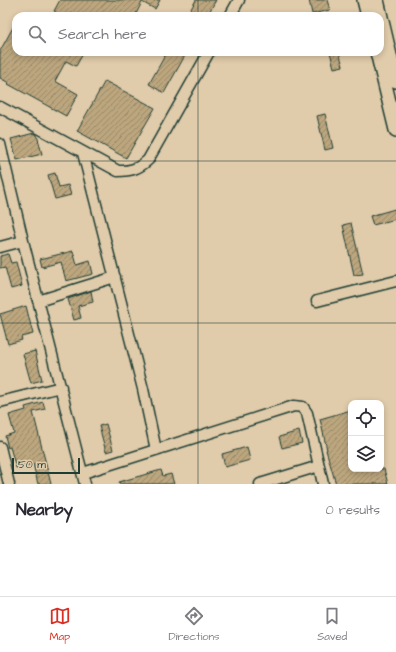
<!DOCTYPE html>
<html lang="en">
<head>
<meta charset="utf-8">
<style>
  body { margin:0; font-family:"Architects Daughter",sans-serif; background:#f2f2f3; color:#2b2b33 }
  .controls { position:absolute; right:12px; bottom:12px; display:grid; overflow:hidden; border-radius:8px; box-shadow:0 2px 6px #0003 }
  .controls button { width:36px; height:36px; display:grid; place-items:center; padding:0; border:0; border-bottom:1px solid #e1e1e2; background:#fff; color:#2b2b33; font:20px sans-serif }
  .scale { position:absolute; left:12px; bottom:10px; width:68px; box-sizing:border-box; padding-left:4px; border:2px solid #1f3d34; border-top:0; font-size:11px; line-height:14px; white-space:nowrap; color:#1f3d34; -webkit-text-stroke:3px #e0cbaa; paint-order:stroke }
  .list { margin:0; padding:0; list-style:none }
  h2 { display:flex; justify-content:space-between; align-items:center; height:52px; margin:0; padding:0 16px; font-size:17px }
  h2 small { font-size:13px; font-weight:400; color:#7c7c81 }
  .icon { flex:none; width:22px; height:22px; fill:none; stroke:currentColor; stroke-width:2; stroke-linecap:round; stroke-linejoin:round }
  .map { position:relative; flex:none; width:396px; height:484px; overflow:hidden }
  .search { position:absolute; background:#fff; box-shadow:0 2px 6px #0003; left:12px; right:12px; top:12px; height:44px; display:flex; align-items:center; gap:10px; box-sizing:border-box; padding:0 14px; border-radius:12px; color:#7c7c81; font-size:15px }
  .sheet { height:112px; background:#fff }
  nav { display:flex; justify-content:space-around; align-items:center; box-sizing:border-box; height:56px; border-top:1px solid #e1e1e2; background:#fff; font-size:11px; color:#7c7c81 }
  nav a { display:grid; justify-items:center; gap:2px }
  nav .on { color:#d93025 }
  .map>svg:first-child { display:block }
</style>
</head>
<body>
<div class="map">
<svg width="396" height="484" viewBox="0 0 396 484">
  <defs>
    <pattern id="building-hatch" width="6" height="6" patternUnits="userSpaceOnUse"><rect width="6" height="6" fill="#bca67e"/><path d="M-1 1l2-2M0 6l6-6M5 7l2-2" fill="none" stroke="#988868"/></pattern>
  </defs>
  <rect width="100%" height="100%" fill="#e0cbaa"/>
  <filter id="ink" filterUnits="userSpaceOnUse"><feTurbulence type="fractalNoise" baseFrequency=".025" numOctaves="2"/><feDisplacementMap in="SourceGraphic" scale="8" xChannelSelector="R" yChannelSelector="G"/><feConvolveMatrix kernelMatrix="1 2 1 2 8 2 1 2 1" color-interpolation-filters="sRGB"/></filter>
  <g filter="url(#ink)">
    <path fill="url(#building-hatch)" stroke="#1f3d34" d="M60 0H160L155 9 142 2 135 16H62L54 11Z
      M196 0H216L207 16H187Z
      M309 0H327L330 10 312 14Z
      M16 22V52H84L76 66 66 61 55 81 78 94 66 116 8 84 9 83 0 78V51Z
      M167 52H187L164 93 149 84Z
      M330 52H339L343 66 334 68Z
      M105 81 155 108 126 158 77 131Z
      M325 114 333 148 325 150 317 116Z
      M34 133 37 135 42 154 17 160 11 139Z
      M55 173 59 187 68 185 71 195 55 199 48 175Z
      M395 209 396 219 373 225 370 216Z
      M351 223 363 274 354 275 343 225Z
      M73 251 77 265 90 261 93 274 66 281 61 262 42 267 40 259Z
      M8 254 11 263 16 262 22 286 11 289 5 267 0 268V256Z
      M91 291 93 302 78 306 81 318 74 320 68 299Z
      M26 306 33 334 21 337 22 340 8 344 0 314Z
      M35 351 42 380 31 383 23 354Z
      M43 402 45 409 33 412 51 484H38L33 464 16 468 10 447 8 448 5 436 14 433 9 415 26 410 25 407Z
      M351 410V469H384L388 484H336L326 450H327L320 419Z
      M106 424 113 450 106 452 99 426Z
      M299 431 302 443 282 448 279 437Z
      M247 447 250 460 225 467 222 454Z
      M161 470 163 476 171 474 174 484H120L119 482Z"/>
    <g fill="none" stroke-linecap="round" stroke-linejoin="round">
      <defs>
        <path id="minor" d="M230 16 239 0
          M0 107 118 171C131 171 138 169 148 160L209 52
          M0 144 23 241 85 484
          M83 153 143 389 156 450
          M0 247 23 241
          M38 301 115 277
          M317 301 396 281
          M0 402 61 387
          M0 447 9 484
          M83 473 294 406 303 407 307 413 323 484
          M260 484 319 466"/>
        <path id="major" d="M364 0 368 16
          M377 0 396 81
          M377 52 396 130"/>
      </defs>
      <use href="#minor" stroke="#1f3d34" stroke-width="13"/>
      <use href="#major" stroke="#1f3d34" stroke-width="16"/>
      <use href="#minor" stroke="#e0cbaa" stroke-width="10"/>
      <use href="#major" stroke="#e0cbaa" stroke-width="13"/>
    </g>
  </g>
  <path fill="none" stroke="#1f3d34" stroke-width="1" stroke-opacity="0.55" d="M198 0V16M198 52V484M0 161H396M0 323H396"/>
</svg>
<div class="controls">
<button><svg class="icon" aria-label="locate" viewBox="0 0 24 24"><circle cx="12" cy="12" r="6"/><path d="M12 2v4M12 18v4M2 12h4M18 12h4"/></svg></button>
<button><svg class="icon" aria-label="layers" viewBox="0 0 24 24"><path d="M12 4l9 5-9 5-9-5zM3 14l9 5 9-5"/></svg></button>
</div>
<div class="scale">50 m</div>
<div class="search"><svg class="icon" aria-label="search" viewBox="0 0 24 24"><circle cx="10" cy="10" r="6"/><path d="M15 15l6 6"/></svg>Search here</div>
</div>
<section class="sheet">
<h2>Nearby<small>0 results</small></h2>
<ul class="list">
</ul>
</section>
<nav>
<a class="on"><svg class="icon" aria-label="map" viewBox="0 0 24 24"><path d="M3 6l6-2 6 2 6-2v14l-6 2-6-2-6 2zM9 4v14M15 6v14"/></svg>Map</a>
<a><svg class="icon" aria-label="directions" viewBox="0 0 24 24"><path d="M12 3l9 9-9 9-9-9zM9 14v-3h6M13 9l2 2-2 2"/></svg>Directions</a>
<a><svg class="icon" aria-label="saved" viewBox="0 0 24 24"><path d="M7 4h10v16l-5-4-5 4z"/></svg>Saved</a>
</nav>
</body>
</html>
